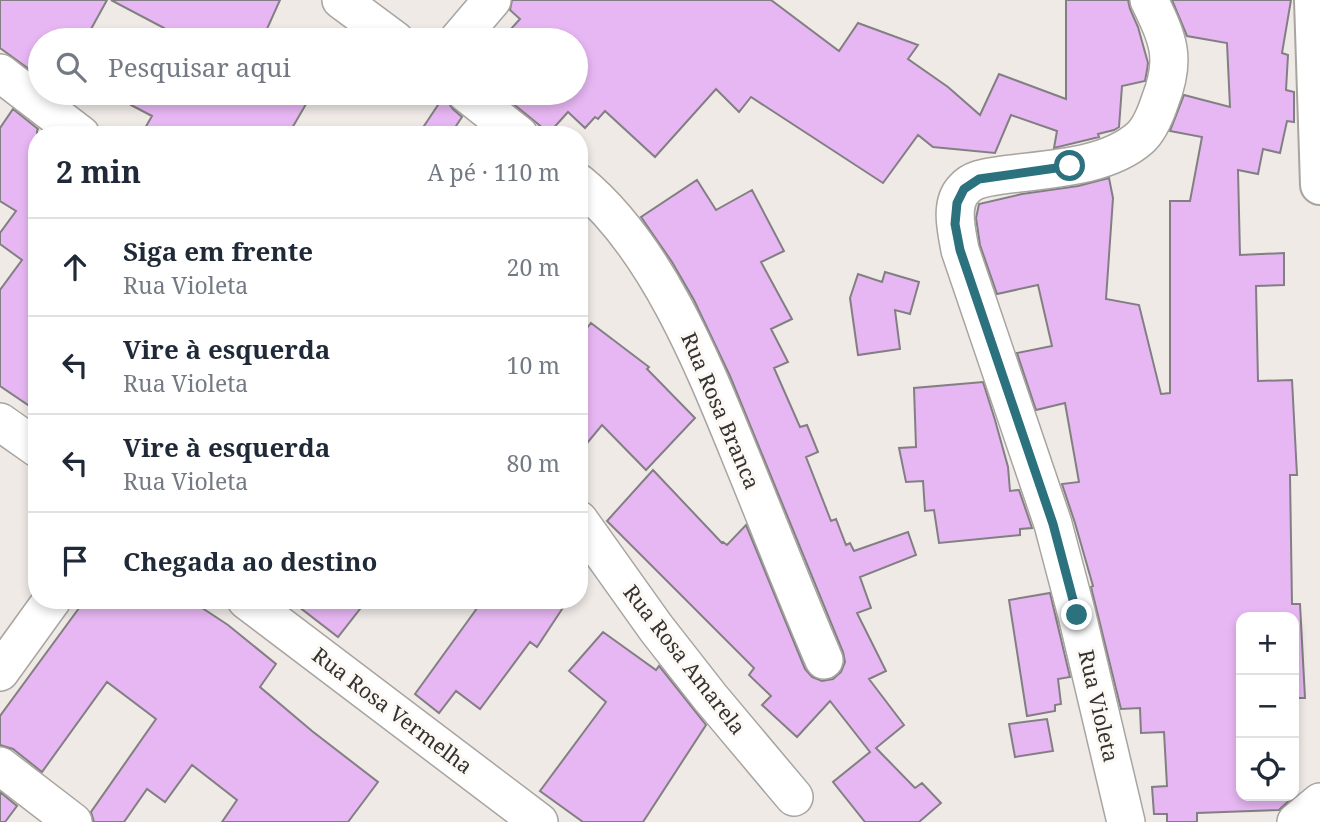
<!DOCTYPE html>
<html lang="pt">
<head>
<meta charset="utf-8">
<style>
  body { margin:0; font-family:"Noto Serif",serif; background:#f2f2f3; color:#1f2937 }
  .controls { position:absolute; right:21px; bottom:21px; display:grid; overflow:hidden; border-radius:14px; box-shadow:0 4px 10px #0003 }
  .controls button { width:63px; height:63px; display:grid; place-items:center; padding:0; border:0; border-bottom:2px solid #e0e1e3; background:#fff; color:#1f2937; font:35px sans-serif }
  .stop { position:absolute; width:21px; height:21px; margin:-16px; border:5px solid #2b727e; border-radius:50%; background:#fff }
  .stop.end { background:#2b727e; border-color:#fff; box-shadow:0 2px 7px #0008 }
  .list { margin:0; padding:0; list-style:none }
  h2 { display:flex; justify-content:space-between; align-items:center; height:91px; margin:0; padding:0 28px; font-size:30px }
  h2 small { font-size:23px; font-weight:400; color:#747a83 }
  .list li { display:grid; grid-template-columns:46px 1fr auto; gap:21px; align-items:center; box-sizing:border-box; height:98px; padding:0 28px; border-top:2px solid #e0e1e3 }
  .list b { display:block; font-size:26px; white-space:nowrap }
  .list p { margin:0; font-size:23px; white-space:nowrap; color:#747a83 }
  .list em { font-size:23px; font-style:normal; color:#747a83 }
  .icon { flex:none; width:38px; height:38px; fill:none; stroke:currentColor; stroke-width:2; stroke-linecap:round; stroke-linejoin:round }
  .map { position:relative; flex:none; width:1320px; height:822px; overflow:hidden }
  .search { position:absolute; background:#fff; box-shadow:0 4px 10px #0003; left:28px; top:28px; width:560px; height:77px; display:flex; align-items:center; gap:18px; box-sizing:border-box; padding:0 24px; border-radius:38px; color:#747a83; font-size:26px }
  .panel { position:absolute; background:#fff; box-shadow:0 4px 10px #0003; left:28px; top:126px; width:560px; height:483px; border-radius:28px }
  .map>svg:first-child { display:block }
</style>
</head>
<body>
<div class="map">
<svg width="1320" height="822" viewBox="0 0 1320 822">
  <rect width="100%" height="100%" fill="#efeae6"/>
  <path fill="#e7b7f3" stroke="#827f83" stroke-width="2" d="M0 0H107L85 40H40V77L0 48Z
    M111 0H280L262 40H158L164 28Z
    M512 0H771L839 51 858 23 918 45 908 59 948 87 980 115 999 74 1066 99V0H1128L1130 9 1138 27 1148 63 1147 70 1145 81 1122 86 1119 127 1114 130 1098 134 1099 137 1054 148 1057 131 1011 115 995 153 933 147 918 135 883 183 751 97 739 112 716 89 655 157 605 111 598 119 595 117 585 128 568 112 549 133 500 93H576V40H501L520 19 510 10Z
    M1172 0H1291L1282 53 1288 55 1286 90 1294 92V122L1287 121 1280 153 1263 149 1258 174 1238 170 1240 255 1284 253V285L1256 286 1258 381 1292 380 1297 475H1290L1292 604H1300L1305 698H1294V617H1241V796H1294V758H1295V795L1279 810 1197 813V822H1167V814H1154L1152 787 1167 786 1164 732 1141 733 1140 708 1121 709 1091 587 1093 586 1075 523 1062 484 1079 482 1065 403 1036 410 1017 353 1052 346 1038 285 997 294 980 245 976 218 979 204 1022 194 1078 186 1109 178 1113 198 1106 299 1139 305 1161 394 1170 393V201H1190L1202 137 1170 131 1184 95 1230 107 1227 43 1187 36Z
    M138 93H296L309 99 288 135H141L152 116 131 105Z
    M446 93 447 101 453 109 462 117 450 135H418Z
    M13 109 38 129 37 131V411L0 386V290L22 260 0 244V233L16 211 0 201V128Z
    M697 180 716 210 752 190 784 251 761 262 792 319 771 329 788 362 774 368 800 427 807 425 818 452 806 457 831 521 836 519 846 545 850 543 854 551 908 532 916 555 860 577 871 608 857 613 886 671 869 679 904 725 876 748 915 788 922 783 941 803 919 822H865L833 782 870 752 830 701 797 737 762 705 771 696 749 675 754 668 607 521 653 470 722 543 723 542 727 545 746 525 805 669 812 677 822 681 833 679 841 672 845 662 843 652 730 376 694 300 672 262 641 217Z
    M885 272 919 282 910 314 895 310 900 349 858 355 850 298 858 274 882 282Z
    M591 323 649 367 647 369 695 418 646 470 602 425 579 453V338Z
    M983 382 995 420 1008 467 1010 491 1019 490 1032 528 1020 529V535L939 543 934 510 925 511 923 481 906 482 899 448 916 447 914 388Z
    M1050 593 1070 677 1058 679 1061 704 1055 705V711L1027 716 1009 600Z
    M85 600H190L228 625 276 664 260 687 312 731 378 782 348 822H222L237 800 192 765 165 802 147 789 124 822H94L91 812 156 719 107 682 42 772 13 749 0 745V716Z
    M290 600H367L338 637Z
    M483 600H568L537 647 530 642 480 709 456 691 439 713 415 694Z
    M603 632 656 670 659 666 706 725 643 822H583L540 791 606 702 569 671Z
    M1047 719 1053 751 1015 757 1009 724Z
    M0 792 17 806 5 822H0Z"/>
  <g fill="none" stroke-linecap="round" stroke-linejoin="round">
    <defs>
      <path id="minor" d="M341 0 395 40
        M458 40 492 0
        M0 73 81 135
        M466 93 519 135
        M579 183C657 247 704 366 741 457 769 525 795 593 824 660
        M0 422 37 448
        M579 520 656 628 710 697 794 797
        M246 600 539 822
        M0 672 52 600
        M0 766 73 822
        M1126 822 1077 615 1053 524 960 250C957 232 949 204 964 189 973 178 990 177 1003 175 1046 169 1106 168 1140 138 1150 129 1156 113 1160 101 1177 58 1168 39 1149 0
        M1296 822 1320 802"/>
      <path id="tertiary" d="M1314 0 1320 185"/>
    </defs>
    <use href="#minor" stroke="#a8a4a0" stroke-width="40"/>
    <use href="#tertiary" stroke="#a8a4a0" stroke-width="42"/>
    <use href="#minor" stroke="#fff" stroke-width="37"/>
    <use href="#tertiary" stroke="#fff" stroke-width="38"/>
  </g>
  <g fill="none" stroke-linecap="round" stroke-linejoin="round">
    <path stroke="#2b727e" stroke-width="9" d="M1070 166 979 179 964 189 957 203 955 224 960 250 1053 524 1077 615"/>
  </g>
  <g text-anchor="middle" stroke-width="6" stroke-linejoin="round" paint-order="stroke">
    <g font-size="21" fill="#333230" stroke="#fcf8f3">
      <text transform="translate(720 411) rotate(67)" y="7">Rua Rosa Branca</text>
      <text transform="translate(684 660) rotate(52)" y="7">Rua Rosa Amarela</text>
      <text transform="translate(1098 706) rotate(77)" y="7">Rua Violeta</text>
      <text transform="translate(392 711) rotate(37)" y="7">Rua Rosa Vermelha</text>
    </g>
  </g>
</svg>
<div class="controls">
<button>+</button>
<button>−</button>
<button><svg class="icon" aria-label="locate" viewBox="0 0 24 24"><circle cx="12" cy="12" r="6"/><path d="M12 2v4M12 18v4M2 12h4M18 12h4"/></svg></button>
</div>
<div class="stop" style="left:1070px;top:166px"></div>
<div class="stop end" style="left:1077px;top:615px"></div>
<div class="search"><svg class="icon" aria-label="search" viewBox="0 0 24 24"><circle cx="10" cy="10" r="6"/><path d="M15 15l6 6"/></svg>Pesquisar aqui</div>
<section class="panel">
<h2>2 min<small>A pé · 110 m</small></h2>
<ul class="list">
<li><svg class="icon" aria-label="ahead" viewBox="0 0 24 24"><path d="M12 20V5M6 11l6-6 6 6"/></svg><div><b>Siga em frente</b><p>Rua Violeta</p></div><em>20 m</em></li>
<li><svg class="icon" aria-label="left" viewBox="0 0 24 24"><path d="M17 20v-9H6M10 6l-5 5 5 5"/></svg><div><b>Vire à esquerda</b><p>Rua Violeta</p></div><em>10 m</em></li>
<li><svg class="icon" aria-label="left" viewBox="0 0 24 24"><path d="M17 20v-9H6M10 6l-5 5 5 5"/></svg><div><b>Vire à esquerda</b><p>Rua Violeta</p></div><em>80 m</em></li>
<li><svg class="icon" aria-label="arrive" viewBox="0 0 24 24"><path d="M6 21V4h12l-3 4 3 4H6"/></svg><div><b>Chegada ao destino</b></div></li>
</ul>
</section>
</div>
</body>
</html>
